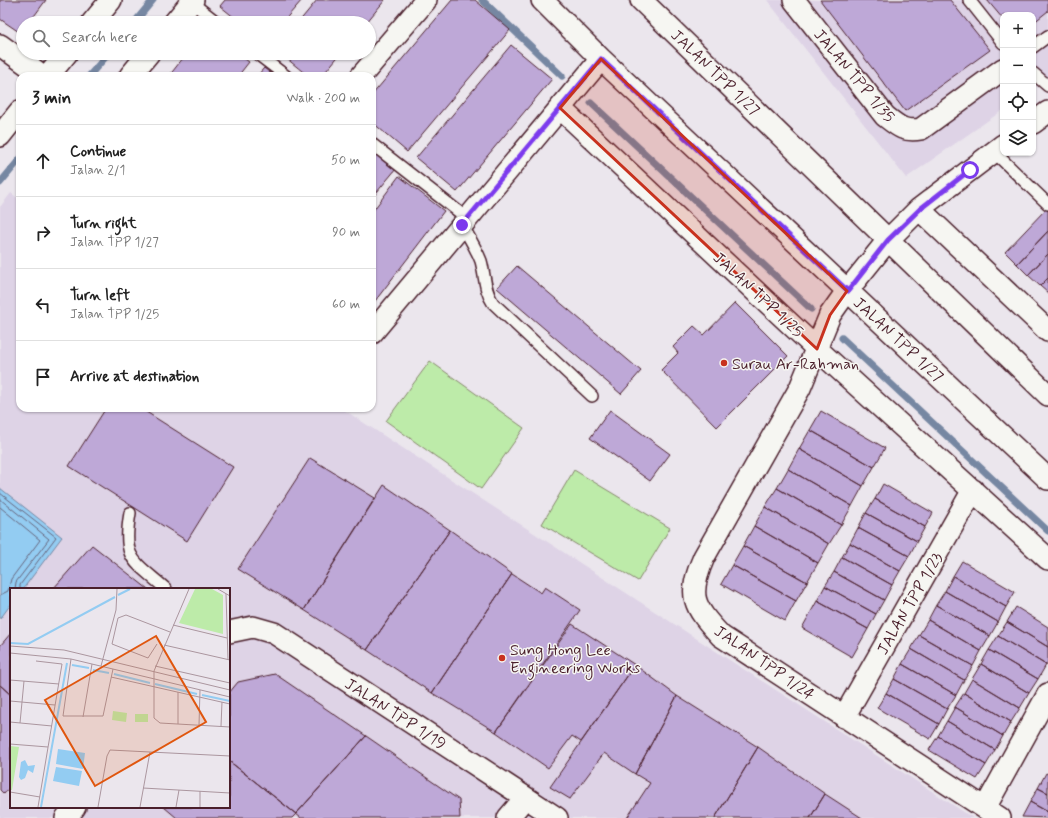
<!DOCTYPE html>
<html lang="en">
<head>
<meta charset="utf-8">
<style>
  body { margin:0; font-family:Mynerve,sans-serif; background:#f2f2f2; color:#222 }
  .controls { position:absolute; right:12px; top:12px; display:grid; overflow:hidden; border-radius:8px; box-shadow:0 1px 3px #0004 }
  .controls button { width:36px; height:36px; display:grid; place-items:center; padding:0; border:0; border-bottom:1px solid #e0e0e0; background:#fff; color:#222; font:20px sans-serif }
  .stop { position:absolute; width:12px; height:12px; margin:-9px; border:3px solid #7c3aed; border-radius:50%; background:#fff }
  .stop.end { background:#7c3aed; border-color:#fff; box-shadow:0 1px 4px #0008 }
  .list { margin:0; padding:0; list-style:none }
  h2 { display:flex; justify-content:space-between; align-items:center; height:52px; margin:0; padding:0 16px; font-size:17px }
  h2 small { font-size:13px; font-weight:400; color:#767676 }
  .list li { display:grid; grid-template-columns:26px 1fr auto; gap:12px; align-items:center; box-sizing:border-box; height:72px; padding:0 16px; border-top:1px solid #e0e0e0 }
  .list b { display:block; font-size:15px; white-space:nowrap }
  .list p { margin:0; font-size:13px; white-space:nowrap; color:#767676 }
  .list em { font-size:13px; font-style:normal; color:#767676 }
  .icon { flex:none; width:22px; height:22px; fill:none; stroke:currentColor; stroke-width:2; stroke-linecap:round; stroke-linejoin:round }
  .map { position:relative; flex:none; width:1048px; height:818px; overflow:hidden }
  .search { position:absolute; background:#fff; box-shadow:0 1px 3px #0004; left:16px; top:16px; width:360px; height:44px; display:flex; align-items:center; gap:10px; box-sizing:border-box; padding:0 14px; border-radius:22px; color:#767676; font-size:15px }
  .panel { position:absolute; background:#fff; box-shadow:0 1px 3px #0004; left:16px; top:72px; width:360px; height:340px; border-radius:12px }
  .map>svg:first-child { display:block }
</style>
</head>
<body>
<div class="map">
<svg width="1048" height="818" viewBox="0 0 1048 818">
  <rect width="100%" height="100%" fill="#ebe6ed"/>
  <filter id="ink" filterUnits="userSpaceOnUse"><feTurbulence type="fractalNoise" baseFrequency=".025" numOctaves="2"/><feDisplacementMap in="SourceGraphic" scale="8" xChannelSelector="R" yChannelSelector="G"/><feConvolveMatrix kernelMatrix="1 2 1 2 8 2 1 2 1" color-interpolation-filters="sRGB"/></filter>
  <g filter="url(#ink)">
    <path fill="#ded3e6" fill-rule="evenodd" d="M767 0H1048V78L1033 89V15H1003V110L906 178Z
      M11 193 20 200V408H341L973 818H0V207ZM11 589H229V807H11Z"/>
    <path fill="#bdeba9" stroke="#84856a" d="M430 361 524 428 481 489 386 421Z
      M574 470 670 528 638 581 542 524Z"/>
    <path fill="#93ccf2" stroke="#7687a2" d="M0 488 62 537 23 589H11V604L0 619Z"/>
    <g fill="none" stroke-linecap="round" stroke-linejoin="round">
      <path stroke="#67647b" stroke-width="1" d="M0 493 56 537 20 585V589
        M0 499 49 539 16 582 15 589
        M0 507 40 540 11 579 8 591 0 595"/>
      <path stroke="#7687a2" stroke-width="7" d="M482 0 562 76
        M134 23 153 0
        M89 76 109 53
        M591 103 811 309
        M0 183 20 159
        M842 338 1048 531"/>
    </g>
    <path fill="#bea8d7" stroke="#4a1f2b" d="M0 0H46L29 23H23L22 34 0 19Z
      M225 0H302L282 23H241L220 6Z
      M317 0H385L366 23H298Z
      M452 0H475L510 30 407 152 372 122V95Z
      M820 0H950L990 50 905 111Z
      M987 0H1048V11L1033 23V15H1003V19Z
      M511 45 552 79 457 192 416 158Z
      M187 53H237L249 62 238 76H169Z
      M280 53H341L322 76H308Z
      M264 68 274 76H257Z
      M372 150 396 169 372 198Z
      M399 176 444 211 372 305V212Z
      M1046 209 1048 211V231L1017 264 1005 252Z
      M1048 231V254L1028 275 1017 264Z
      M1048 254V278L1040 286 1028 275Z
      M517 266 641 371 621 394 497 288Z
      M1048 278V293L1040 286Z
      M735 303 788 356 717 427 661 370 678 353 673 347 694 326 704 335Z
      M106 408H140L233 467 187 541 69 466Z
      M610 410 670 454 650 481 590 438Z
      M821 411 885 448 874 467 810 430Z
      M810 430 874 467 863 486 799 449Z
      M799 449 863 486 852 506 788 469Z
      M310 458 375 498 304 610 238 569Z
      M788 469 852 506 841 525 777 488Z
      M883 484 933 513 925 527 875 499Z
      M384 485 450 530 367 650 304 610Z
      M777 488 841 525 829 544 765 507Z
      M875 499 925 527 917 541 866 513Z
      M765 507 829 544 818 563 754 526Z
      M866 513 917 541 909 556 858 528Z
      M754 526 818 563 807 582 743 546Z
      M858 528 909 556 900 571 850 543Z
      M450 530 512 574 432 693 367 650Z
      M850 543 900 571 892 585 842 557Z
      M92 545 148 589H53Z
      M743 546 807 582 796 601 732 565Z
      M842 557 892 585 884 600 834 572Z
      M962 561 1015 592 1006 607 953 576Z
      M732 565 796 601 785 621 721 584Z
      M834 572 884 600 876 614 825 586Z
      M512 574 541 593 545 587 580 610 496 732 432 693Z
      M953 576 1006 607 998 622 945 591Z
      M825 586 876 614 868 629 817 601Z
      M945 591 998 622 990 636 936 605Z
      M817 601 868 629 852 657 802 628Z
      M936 605 990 636 981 651 928 620Z
      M1016 607 1048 627V647L1007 622Z
      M928 620 981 651 973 666 919 635Z
      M1007 622 1048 647V662L1046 665 998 636Z
      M572 624 635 665 581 742 572 736 548 768 496 732Z
      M11 633V695L0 685V646Z
      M919 635 973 666 964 680 911 649Z
      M998 636 1046 665 1038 679 989 650Z
      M911 649 964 680 956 695 902 664Z
      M989 650 1038 679 1029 693 981 664Z
      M902 664 956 695 947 709 894 679Z
      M981 664 1029 693 1020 708 972 679Z
      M635 665 677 696 635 774 604 753 570 799 550 787Z
      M275 674 366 736 296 814 229 761V693L238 682Z
      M894 679 947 709 939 724 886 693Z
      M972 679 1020 708 1011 722 964 693Z
      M0 685 11 695V786L4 794 0 790Z
      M886 693 939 724 930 739 877 708Z
      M964 693 1011 722 1003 736 955 707Z
      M677 696 758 747 715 818H627L650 783 635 774Z
      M955 707 1003 736 995 750 947 721Z
      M947 721 995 750 986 765 938 736Z
      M366 736 459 800 460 818H301L296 814Z
      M938 736 986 765 977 779 929 750Z
      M758 747 825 794 810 818H715Z
      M229 761 296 814 292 818H177L164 807H229Z
      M1046 773 1048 774V793L1038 788Z
      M1038 788 1048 793V812L1030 802Z
      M825 794 862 818H810Z
      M1030 802 1048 812V818L1022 817Z"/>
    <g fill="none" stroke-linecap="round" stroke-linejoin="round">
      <defs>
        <path id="service" d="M969 0 1003 43
          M191 2 218 23
          M1033 47 1048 36
          M256 53 286 76
          M1033 73 1048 86
          M372 144 468 219
          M994 152 1048 204
          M462 225C469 237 476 248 481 261 485 275 484 290 493 303L592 396
          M130 513C122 560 133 560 166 589"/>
        <path id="minor" d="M542 0 601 59 1048 479
          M641 0 1048 395
          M794 0 885 116C899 127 904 132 921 129L1003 69
          M92 23 111 0
          M174 23 193 0
          M0 45 43 76
          M48 76 67 53
          M130 76 149 53
          M361 76 426 0
          M560 108 817 349 1048 559
          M1033 123 1048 112
          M0 136 20 111
          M919 209 1048 331
          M372 333 601 59
          M229 632 253 627 274 633 557 818
          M844 717 973 490
          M985 808 1048 694
          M66 818 75 807
          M508 818 525 798
          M1000 818 721 636C693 606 687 596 704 557L800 388 830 315 847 291 888 240 919 209 1003 145"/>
      </defs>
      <use href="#service" stroke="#4a1f2b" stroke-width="14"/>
      <use href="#minor" stroke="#4a1f2b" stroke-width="24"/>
      <use href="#service" stroke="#f6f6f2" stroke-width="11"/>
      <use href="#minor" stroke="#f6f6f2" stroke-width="21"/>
    </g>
  </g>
  <g fill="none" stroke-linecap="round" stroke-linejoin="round" filter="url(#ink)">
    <path stroke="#7c3aed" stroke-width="5" d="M462 225 601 59 848 291 888 240 920 209 970 170"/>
  </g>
  <path fill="#c8321e" fill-opacity="0.2" stroke="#c8321e" stroke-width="3" stroke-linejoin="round" d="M601 59 847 291 830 315 817 349 560 108Z"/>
  <g fill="#c8321e" stroke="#f6f6f2" stroke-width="1.5">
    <circle cx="724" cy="363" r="4"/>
    <circle cx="502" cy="658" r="4"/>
  </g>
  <g text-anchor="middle" stroke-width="3" stroke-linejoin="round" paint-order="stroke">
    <g font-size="16" fill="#4a1f2b" stroke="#f6f6f2">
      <text transform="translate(716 72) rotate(44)" y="6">JALAN TPP 1/27</text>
      <text transform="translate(855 75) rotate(50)" y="6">JALAN TPP 1/35</text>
      <text transform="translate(759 294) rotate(43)" y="6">JALAN TPP 1/25</text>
      <text transform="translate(899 339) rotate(43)" y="6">JALAN TPP 1/27</text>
      <text transform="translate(909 603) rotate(-60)" y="6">JALAN TPP 1/23</text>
      <text transform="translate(765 662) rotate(35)" y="6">JALAN TPP 1/24</text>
      <text transform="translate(396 713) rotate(33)" y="6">JALAN TPP 1/19</text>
    </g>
    <g font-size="16" fill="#4a1f2b" stroke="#f6f6f2" text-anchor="start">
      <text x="732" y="369">Surau Ar-Rahman</text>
      <text x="510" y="655">Sung Hong Lee<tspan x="510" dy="18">Engineering Works</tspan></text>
    </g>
  </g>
  <g transform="translate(10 588)">
    <rect width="220" height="220" fill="#ebe6ed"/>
    <path d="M185 1H202L213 7V46L169 35ZM103 123 117 125 116 134 102 132ZM125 126H138V134H125ZM0 158 9 159 2 202H0Z" fill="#bdeba9"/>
    <path d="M48 161 75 165 73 181 46 176ZM15 172 18 178 25 177 23 185 18 182 15 190 11 192 9 189 11 174ZM46 179 72 183 69 198 43 193Z" fill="#93ccf2"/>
    <path fill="none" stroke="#93ccf2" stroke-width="2" d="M108 7 120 1M0 55 18 56 105 9M62 77 79 80M83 82 99 85M104 86 140 95M145 96 187 106M192 107 220 113M31 219 57 75"/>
    <path fill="none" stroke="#ab969f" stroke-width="1" d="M179 1 144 83V130L150 135 220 139M208 1 220 8M216 6 218 72M163 37 217 50M147 56 138 70 102 56 108 30 116 27 160 44M154 57 220 72M0 58 54 62 220 102M0 65 61 71 220 109M61 71 53 128H93L103 81M26 73 52 76 28 219M91 78 106 22 107 1M145 78 220 95M101 89 220 116M0 92 49 96M168 104V136M0 113 45 117M73 129 82 76M0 134 42 138M10 135 14 93M189 137 190 102M211 138 212 114M0 156 38 159M133 200 220 205M190 203V219M0 204 30 209M88 219 97 168 100 162 220 168M130 219 140 164M166 219 169 202"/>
    <path fill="#e0560e" fill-opacity="0.15" stroke="#e0560e" stroke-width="2" d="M146 48 196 134 85 198 35 112Z"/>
    <rect width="220" height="220" fill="none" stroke="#4a1f2b" stroke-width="2"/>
  </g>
</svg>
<div class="controls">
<button>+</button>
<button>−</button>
<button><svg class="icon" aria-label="locate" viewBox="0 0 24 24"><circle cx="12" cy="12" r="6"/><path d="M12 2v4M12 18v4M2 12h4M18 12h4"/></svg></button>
<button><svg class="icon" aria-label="layers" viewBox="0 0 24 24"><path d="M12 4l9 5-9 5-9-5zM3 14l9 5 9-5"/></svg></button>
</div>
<div class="stop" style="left:970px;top:170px"></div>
<div class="stop end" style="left:462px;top:225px"></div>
<div class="search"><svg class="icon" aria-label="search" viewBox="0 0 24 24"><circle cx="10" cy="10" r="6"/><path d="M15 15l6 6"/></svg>Search here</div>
<section class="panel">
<h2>3 min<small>Walk · 200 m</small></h2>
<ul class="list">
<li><svg class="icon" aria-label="ahead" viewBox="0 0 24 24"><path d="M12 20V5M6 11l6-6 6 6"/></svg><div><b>Continue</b><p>Jalan 2/1</p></div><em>50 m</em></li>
<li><svg class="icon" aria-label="right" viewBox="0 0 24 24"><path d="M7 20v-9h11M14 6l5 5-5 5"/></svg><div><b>Turn right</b><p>Jalan TPP 1/27</p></div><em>90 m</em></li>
<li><svg class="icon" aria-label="left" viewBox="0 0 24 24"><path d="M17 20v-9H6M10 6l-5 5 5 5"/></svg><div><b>Turn left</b><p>Jalan TPP 1/25</p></div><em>60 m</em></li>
<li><svg class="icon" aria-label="arrive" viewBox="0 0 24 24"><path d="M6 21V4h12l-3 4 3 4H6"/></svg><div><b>Arrive at destination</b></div></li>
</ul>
</section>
</div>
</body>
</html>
